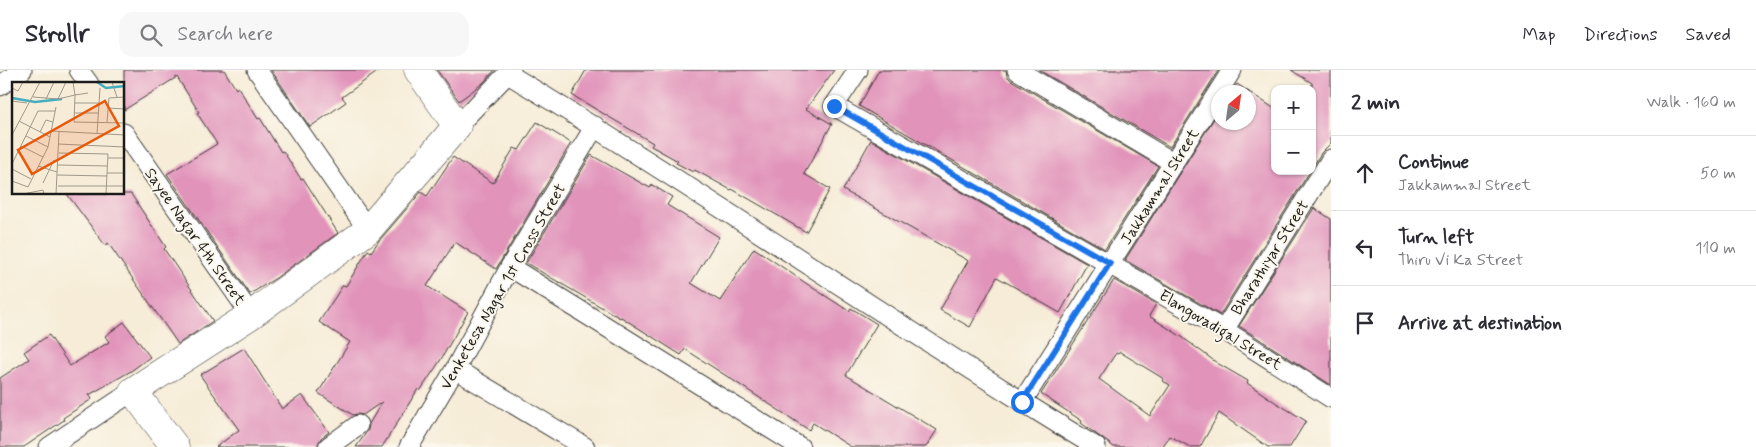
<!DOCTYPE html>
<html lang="en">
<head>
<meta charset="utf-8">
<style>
  body { margin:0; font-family:Mynerve,sans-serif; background:#f7f7f7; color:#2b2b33 }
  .controls { position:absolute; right:15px; top:15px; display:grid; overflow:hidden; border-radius:10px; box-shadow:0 1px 4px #0004 }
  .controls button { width:45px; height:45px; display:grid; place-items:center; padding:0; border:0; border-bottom:1px solid #e1e1e2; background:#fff; color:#2b2b33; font:25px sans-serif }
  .compass { position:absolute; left:1211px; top:15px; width:45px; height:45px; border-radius:50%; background:#fff; box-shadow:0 1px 4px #0004; rotate:29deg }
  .stop { position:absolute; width:15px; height:15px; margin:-11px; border:4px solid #1a73e8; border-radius:50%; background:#fff }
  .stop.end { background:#1a73e8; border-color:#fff; box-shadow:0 1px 5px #0008 }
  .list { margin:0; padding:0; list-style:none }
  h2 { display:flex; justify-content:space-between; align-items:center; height:65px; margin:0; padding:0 20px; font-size:21px }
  h2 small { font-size:16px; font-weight:400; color:#7c7c81 }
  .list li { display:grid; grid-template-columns:32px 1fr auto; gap:15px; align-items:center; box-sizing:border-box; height:75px; padding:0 20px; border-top:1px solid #e1e1e2 }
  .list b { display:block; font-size:19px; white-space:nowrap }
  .list p { margin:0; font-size:16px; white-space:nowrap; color:#7c7c81 }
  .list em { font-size:16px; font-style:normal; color:#7c7c81 }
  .icon { flex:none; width:28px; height:28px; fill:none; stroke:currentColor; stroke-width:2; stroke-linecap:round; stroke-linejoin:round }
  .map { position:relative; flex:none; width:1331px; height:377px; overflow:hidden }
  header { display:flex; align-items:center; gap:30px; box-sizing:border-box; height:70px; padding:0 25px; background:#fff; border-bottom:1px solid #e1e1e2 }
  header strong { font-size:24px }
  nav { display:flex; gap:28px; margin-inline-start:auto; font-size:18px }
  .search { width:350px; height:45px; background:#f7f7f7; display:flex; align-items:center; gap:12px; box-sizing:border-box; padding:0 18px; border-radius:15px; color:#7c7c81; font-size:19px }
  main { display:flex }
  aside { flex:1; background:#fff }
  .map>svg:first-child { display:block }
</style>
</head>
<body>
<header>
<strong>Strollr</strong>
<div class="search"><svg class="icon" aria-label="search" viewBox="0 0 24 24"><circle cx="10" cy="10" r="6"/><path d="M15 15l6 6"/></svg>Search here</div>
<nav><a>Map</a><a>Directions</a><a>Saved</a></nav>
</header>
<main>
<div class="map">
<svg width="1331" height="377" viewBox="0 0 1331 377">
  <rect width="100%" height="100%" fill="#fbf7ec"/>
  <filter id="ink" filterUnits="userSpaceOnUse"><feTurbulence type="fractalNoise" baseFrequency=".02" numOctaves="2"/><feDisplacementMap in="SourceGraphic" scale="10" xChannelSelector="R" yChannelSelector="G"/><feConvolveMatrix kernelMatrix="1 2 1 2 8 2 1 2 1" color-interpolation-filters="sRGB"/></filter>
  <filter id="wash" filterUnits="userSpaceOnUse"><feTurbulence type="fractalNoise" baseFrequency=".0096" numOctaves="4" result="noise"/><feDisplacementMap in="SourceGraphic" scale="20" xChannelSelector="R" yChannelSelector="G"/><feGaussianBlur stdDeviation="1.12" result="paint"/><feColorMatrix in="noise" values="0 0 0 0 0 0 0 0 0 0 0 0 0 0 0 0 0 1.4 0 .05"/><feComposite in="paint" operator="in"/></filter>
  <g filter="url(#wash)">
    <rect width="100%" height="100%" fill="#f6ecd7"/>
    <g id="blocks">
      <path fill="#e193ba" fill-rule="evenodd" d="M124 0H224L236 19 238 17 258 49 260 48 281 82 283 81 301 109 303 108 338 163 276 208 250 224 167 104 217 74 197 43 199 42 177 7 124 40Z
        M271 0H380L342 27 346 32 310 57Z
        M437 0H495L483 13 459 31Z
        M586 0H834L806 39 832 54 804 104 830 119 806 162 732 119 731 120 695 100 693 102 676 93 678 91 651 76 653 73 572 25Z
        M879 0H1006L1007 6 1011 10 1158 96 1105 179 859 36Z
        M1039 0H1216L1218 1 1170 77Z
        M1291 0H1331V73L1321 83 1312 98V13Z
        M1237 14 1275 39V101H1310L1220 245 1125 190 1218 42V52H1248V22H1231Z
        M537 52 571 73 496 199 455 172 427 216 468 242 440 291 420 321 418 319 382 377H356L368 360 369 354 382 332 363 345 357 344 353 345 318 323 350 272 319 252 343 215 346 216 368 180 371 182 378 172 421 122 427 126 453 87 493 113 514 78 519 80Z
        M871 70 1087 194 1060 243 997 207 970 257 940 240 968 191 967 190 843 120Z
        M591 85 650 118 652 115 672 127 667 135 719 167 691 213 720 231 754 178 813 218 849 241 851 238 877 254 846 305 937 360 926 377H851L813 353 809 360 685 279 681 285 621 247 620 248 526 193Z
        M67 124H131L166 177 164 179 213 251 178 274 108 173 105 175Z
        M1314 138 1331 149V315L1239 256Z
        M1114 210 1156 234 1149 246 1182 267 1217 293 1248 311 1247 313 1275 332 1306 351 1290 377H1268L1219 343 1200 377H1190L1170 366 1162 377H1114L1081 353 1082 351 1041 324ZM1120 282 1164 309 1163 311 1170 315 1150 346 1099 309 1116 283 1118 284Z
        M124 252 150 287 131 301 89 325 92 329 63 348 64 350 24 377H0V308L29 289 24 282 49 265 70 296 109 272 105 266Z
        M244 278 282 339 302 325 329 362 321 368 317 377H216L239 360 200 305Z"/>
    </g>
  </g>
  <g filter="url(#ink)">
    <use href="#blocks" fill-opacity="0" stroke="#3d3b38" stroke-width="1"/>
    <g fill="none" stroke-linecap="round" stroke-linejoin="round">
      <defs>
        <path id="street" d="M79 0 89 14
          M257 0 368 160
          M858 0 834 36 1224 260 1331 328
          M1017 0 1174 93
          M508 4C707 124 897 257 1096 377
          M0 16 22 0
          M457 56 511 0
          M124 63 251 245
          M510 197 800 377
          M1224 260 1331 89
          M455 299 585 377
          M1022 332 1232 0
          M49 377 133 321
          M328 377 358 355
          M409 377 455 299 510 197 595 56"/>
        <path id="secondary" d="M175 377 133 321 251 245 368 160 457 56 418 0"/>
      </defs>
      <use href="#street" stroke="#3d3b38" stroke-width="21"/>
      <use href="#secondary" stroke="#3d3b38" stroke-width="29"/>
      <use href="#street" stroke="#fff" stroke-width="19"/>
      <use href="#secondary" stroke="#fff" stroke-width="28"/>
    </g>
  </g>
  <g fill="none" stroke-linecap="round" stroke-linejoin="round" filter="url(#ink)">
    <path stroke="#1a73e8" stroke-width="6" d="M834 36 1110 193 1022 332"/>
  </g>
  <g text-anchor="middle" stroke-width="4" stroke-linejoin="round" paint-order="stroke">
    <g font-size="16" fill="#1c1c1c" stroke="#fbf7ec">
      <text transform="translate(1159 116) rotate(-58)" y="6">Jakkammal Street</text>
      <text transform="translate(196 166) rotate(55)" y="6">Sayee Nagar 4th Street</text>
      <text transform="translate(1269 187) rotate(-58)" y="6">Bharathiyar Street</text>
      <text transform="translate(502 216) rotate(-60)" y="6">Venketesa Nagar 1st Cross Street</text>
      <text transform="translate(1221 259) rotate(31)" y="6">Elangovadigal Street</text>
    </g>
  </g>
  <g transform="translate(12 12)">
    <rect width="112" height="112" fill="#f6ecd7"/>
    <path fill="none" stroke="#42aebf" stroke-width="2.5" d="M85 0 94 6 113 4M0 16 23 20 50 17"/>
    <path fill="none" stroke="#9f998c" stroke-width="1" d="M100 0 105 15M0 6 6 9 11 0M76 11 63 13 62 40 113 41M21 15 46 17 63 13 61 0M34 17 42 0M46 17 54 0M0 19 15 21M63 21H87M96 26 113 27M63 31H86M7 39 38 55M95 40 97 16 113 15M39 49 113 53M28 50 34 38 41 40M85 52 88 6M0 53 28 0M14 54 36 65M46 62 113 65M9 64 31 75M47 71 96 72 94 112M96 76H113M0 82 26 29H43M46 83 96 84M26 84 45 90M0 87 19 97M95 91H113M45 93 95 94M0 99 16 105 36 65 44 25M31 101 42 78M46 104H113M11 112 31 108 32 112M44 112 47 50"/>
    <path fill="#e8590c" fill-opacity="0.15" stroke="#e8590c" stroke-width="2.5" d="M93 19 107 44 20 92 6 68Z"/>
    <rect width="112" height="112" fill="none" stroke="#1c1c1c" stroke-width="2.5"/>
  </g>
</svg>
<div class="controls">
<button>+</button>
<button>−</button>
</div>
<svg class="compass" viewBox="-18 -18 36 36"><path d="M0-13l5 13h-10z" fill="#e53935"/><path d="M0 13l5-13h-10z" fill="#7c7c81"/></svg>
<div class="stop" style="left:1022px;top:332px"></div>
<div class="stop end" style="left:834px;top:36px"></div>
</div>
<aside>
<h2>2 min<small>Walk · 160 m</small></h2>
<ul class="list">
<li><svg class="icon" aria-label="ahead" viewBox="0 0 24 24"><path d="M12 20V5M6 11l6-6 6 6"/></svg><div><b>Continue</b><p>Jakkammal Street</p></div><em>50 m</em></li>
<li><svg class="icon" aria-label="left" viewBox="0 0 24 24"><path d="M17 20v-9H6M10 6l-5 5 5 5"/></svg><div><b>Turn left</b><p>Thiru Vi Ka Street</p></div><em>110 m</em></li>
<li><svg class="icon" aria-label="arrive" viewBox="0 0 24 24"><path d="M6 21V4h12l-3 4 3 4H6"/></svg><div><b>Arrive at destination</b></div></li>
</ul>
</aside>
</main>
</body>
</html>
